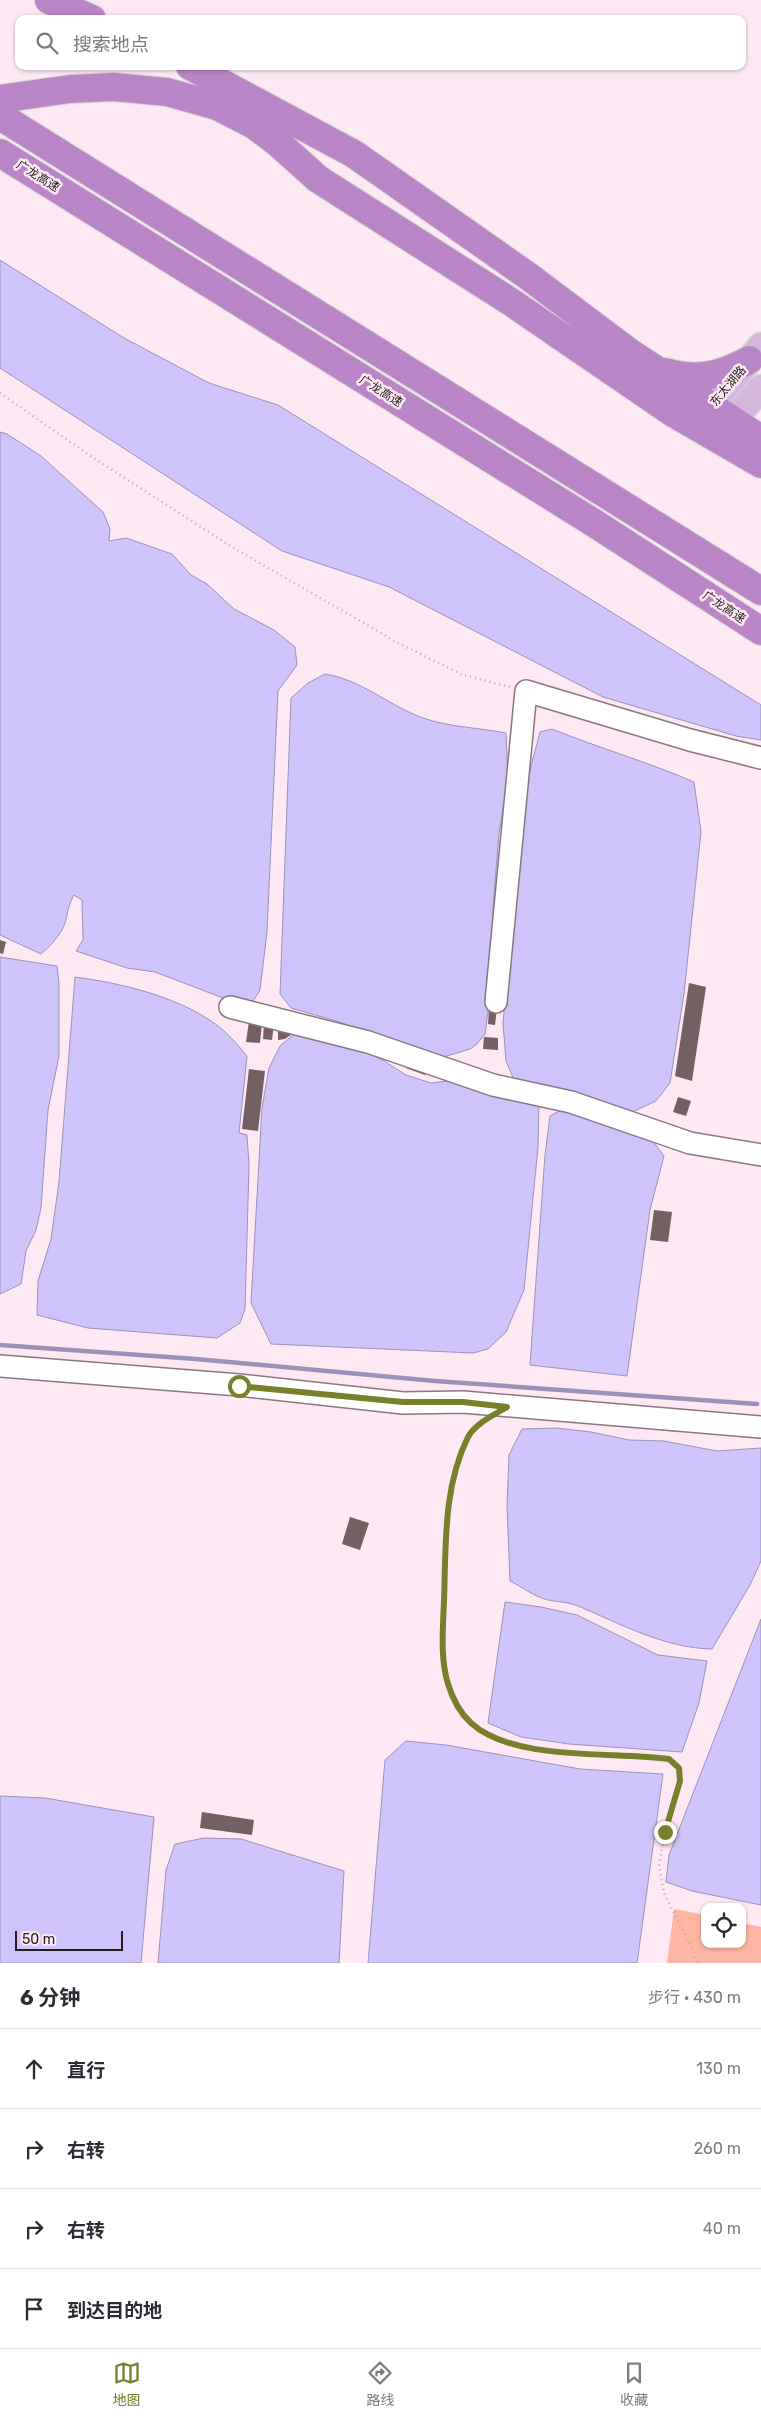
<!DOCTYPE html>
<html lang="zh">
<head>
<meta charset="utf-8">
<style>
  body { margin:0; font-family:Rubik,"Noto Sans SC",sans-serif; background:#f2f2f3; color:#2b2b33 }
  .controls { position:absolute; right:15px; bottom:15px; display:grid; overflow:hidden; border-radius:10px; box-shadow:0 1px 4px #0004 }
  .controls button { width:45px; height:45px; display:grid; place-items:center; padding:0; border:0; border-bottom:1px solid #e1e1e2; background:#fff; color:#2b2b33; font:25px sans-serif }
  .scale { position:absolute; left:15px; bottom:12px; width:108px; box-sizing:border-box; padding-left:5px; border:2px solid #231c20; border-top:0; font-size:14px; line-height:18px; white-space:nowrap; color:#231c20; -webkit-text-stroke:4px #fde8f3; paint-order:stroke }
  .stop { position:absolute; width:15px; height:15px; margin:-11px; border:4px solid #78802b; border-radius:50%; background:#fff }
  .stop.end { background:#78802b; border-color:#fff; box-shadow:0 1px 5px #0008 }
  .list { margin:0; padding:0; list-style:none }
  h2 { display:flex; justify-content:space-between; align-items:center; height:65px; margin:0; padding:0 20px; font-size:21px }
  h2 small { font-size:16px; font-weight:400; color:#7c7c81 }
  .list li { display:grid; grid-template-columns:32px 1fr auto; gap:15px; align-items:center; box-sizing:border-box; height:80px; padding:0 20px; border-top:1px solid #e1e1e2 }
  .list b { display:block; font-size:19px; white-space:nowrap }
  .list em { font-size:16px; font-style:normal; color:#7c7c81 }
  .icon { flex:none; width:28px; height:28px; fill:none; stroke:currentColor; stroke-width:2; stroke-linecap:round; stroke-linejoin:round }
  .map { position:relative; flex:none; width:761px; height:1963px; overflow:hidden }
  .search { position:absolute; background:#fff; box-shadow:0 1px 4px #0004; left:15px; right:15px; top:15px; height:55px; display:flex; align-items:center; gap:12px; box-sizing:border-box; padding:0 18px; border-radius:10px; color:#7c7c81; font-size:19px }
  .sheet { height:385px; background:#fff }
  nav { display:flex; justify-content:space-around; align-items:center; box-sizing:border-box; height:70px; border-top:1px solid #e1e1e2; background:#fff; font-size:14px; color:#7c7c81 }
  nav a { display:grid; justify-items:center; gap:2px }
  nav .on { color:#78802b }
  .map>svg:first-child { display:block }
</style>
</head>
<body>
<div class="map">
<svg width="761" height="1963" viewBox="0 0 761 1963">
  <rect width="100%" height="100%" fill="#fde8f3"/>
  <path fill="#fcb6a2" d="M674 1909 705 1915V1944H742V1923L761 1927V1963H667Z"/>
  <path fill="#cec4fb" stroke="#9b92b9" d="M0 260 124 338 209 383 278 405 761 705V740L736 736 603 697 389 587 282 551 0 368Z
    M0 432 7 434 41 456 103 512 110 529 109 541 126 538 172 554 191 575 207 584 234 609 274 630 295 647 297 665 278 691 267 932 260 990 252 1003 231 1001 155 972 127 968 76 951 83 940 82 900 74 895C66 909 68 919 62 930 57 939 49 947 41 954L0 935Z
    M325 674C363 680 390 707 426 719 451 727 480 728 506 733L508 780 499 833 493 908V974L485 1034 477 1044 470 1049 440 1058 336 1021 291 1008 280 994 291 698 308 683Z
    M552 729C599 748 648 762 694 782L701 832 684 994 670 1083 656 1101 628 1114 514 1080 506 1061 503 1023 526 785 540 732Z
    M0 957 57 966 59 983V1056L48 1110 41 1208 36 1230 26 1251 21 1284 0 1294Z
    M75 977C120 983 176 996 214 1023 227 1032 237 1044 247 1056L239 1133 247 1135 249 1165 245 1309 240 1323 217 1338 88 1328 37 1315 38 1281 51 1239 59 1182Z
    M294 1034 349 1045 381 1059 406 1075 431 1083 456 1080 539 1104 538 1147 524 1290 506 1332 488 1349 473 1353 271 1344 251 1303 262 1108 269 1068 280 1046Z
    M561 1110 652 1140 664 1156 650 1210 627 1376 530 1365 545 1155 550 1116Z
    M556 1428 591 1432 629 1440 664 1441 717 1451 761 1448V1561L750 1585 712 1649C664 1648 621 1624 578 1606 569 1602 558 1602 548 1600 535 1597 522 1587 510 1581L507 1505 509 1455 522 1429Z
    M505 1602 541 1607 577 1615 658 1655 707 1661 699 1703 682 1752 569 1744 521 1737 488 1723Z
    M761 1619V1905L692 1891 666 1882 669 1855Z
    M406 1741 446 1745 580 1769 663 1774 637 1963H368L385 1760Z
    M0 1796 45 1798 154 1817 141 1963H0Z
    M204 1838 241 1839 344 1871 339 1963H158L166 1870 175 1844Z"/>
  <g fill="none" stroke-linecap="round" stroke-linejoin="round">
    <path stroke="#9b92b9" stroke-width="4.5" d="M0 1345 196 1359 435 1381 757 1404"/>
  </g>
  <path fill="#745f62" d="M0 940 6 942 3 954 0 953Z
    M689 983 706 987 692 1081 675 1076Z
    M489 1008H497L495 1025 488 1024Z
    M249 1021 262 1023 260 1043 246 1042Z
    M264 1024H274L272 1040 263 1039Z
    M278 1025H292V1034L285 1039 278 1040Z
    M484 1037 498 1038V1050L483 1049Z
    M409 1059 429 1066 425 1075 406 1068Z
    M249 1069 265 1071 258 1131 242 1129Z
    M678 1097 691 1101 686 1116 673 1112Z
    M654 1210 672 1212 668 1242 650 1240Z
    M350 1517 369 1523 360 1550 342 1544Z
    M202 1812 254 1820 252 1835 200 1828Z"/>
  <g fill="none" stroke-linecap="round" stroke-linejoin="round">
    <defs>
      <path id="minor" d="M496 1002 526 691 690 740 761 758
        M230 1007 368 1042 493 1085 571 1102 690 1143 761 1155
        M0 1366 239 1385 403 1403 463 1402 761 1427"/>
      <path id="major" d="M697 422 761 346
        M718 437 761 388"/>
      <path id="highway" d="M49 0 92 19
        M190 66 354 154 528 276 629 352 761 439
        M0 99 70 89 114 87 167 92 217 106 254 125 278 143 318 179 511 302 673 413 761 464
        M0 116 761 591
        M0 153 594 523 761 631
        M665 372C699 381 719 376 749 360"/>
    </defs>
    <use href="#minor" stroke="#897781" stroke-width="24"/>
    <use href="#major" stroke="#d7d6d7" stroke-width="29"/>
    <use href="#highway" stroke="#d7d6d7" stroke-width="30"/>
    <path stroke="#bbaab3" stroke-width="2.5" stroke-dasharray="1 4" stroke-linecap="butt" d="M0 393 92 457 232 547 400 644 463 675 510 687
      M484 1421C480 1425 474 1429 470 1434 467 1439 465 1446 463 1452 448 1490 446 1530 445 1571 444 1608 441 1644 447 1681 461 1756 561 1751 618 1754 639 1755 662 1753 679 1768L680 1781 665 1832 659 1866 664 1893 699 1963"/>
    <use href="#minor" stroke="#fff" stroke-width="21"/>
    <use href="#major" stroke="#d5b6dd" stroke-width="26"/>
    <use href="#highway" stroke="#b985c7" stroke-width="28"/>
  </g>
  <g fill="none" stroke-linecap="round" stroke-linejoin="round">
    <path stroke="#78802b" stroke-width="6" d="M239 1386 403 1402H463L507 1407C494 1415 476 1423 468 1437 443 1487 446 1546 444 1601 443 1628 440 1658 448 1684 452 1697 460 1713 471 1723 514 1762 613 1751 669 1759L679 1768 680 1781 665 1832"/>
  </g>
  <g text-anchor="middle" stroke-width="5" stroke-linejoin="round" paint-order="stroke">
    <g font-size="12" fill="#231c20" stroke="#fde8f3">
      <text transform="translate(38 176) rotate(32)" y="4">广龙高速</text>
      <text transform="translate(728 386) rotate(-50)" y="4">东太湖路</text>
      <text transform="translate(381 391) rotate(32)" y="4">广龙高速</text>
      <text transform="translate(724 607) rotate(33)" y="4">广龙高速</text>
    </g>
  </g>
</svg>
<div class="controls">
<button><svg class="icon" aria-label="locate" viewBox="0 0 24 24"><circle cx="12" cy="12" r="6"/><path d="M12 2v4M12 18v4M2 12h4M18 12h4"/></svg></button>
</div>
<div class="scale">50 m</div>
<div class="stop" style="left:239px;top:1386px"></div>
<div class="stop end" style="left:665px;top:1832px"></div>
<div class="search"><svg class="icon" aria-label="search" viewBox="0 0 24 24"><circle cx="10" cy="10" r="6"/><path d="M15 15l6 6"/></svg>搜索地点</div>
</div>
<section class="sheet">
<h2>6 分钟<small>步行 · 430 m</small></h2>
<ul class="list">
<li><svg class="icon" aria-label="ahead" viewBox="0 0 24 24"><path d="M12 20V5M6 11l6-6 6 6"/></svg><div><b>直行</b></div><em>130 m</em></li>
<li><svg class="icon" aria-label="right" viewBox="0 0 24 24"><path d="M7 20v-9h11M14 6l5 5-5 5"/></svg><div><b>右转</b></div><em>260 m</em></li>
<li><svg class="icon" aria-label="right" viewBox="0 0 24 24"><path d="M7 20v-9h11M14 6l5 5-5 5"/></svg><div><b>右转</b></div><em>40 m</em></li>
<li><svg class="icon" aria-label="arrive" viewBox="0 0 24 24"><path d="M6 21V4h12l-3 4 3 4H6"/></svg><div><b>到达目的地</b></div></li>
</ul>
</section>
<nav>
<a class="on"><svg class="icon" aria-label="map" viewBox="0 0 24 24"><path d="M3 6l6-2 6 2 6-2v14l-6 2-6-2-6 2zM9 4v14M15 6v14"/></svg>地图</a>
<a><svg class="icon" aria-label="directions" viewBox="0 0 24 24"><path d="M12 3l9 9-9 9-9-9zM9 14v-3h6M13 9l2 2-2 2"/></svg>路线</a>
<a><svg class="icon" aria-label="saved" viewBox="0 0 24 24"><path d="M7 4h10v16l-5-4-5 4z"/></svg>收藏</a>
</nav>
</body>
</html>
